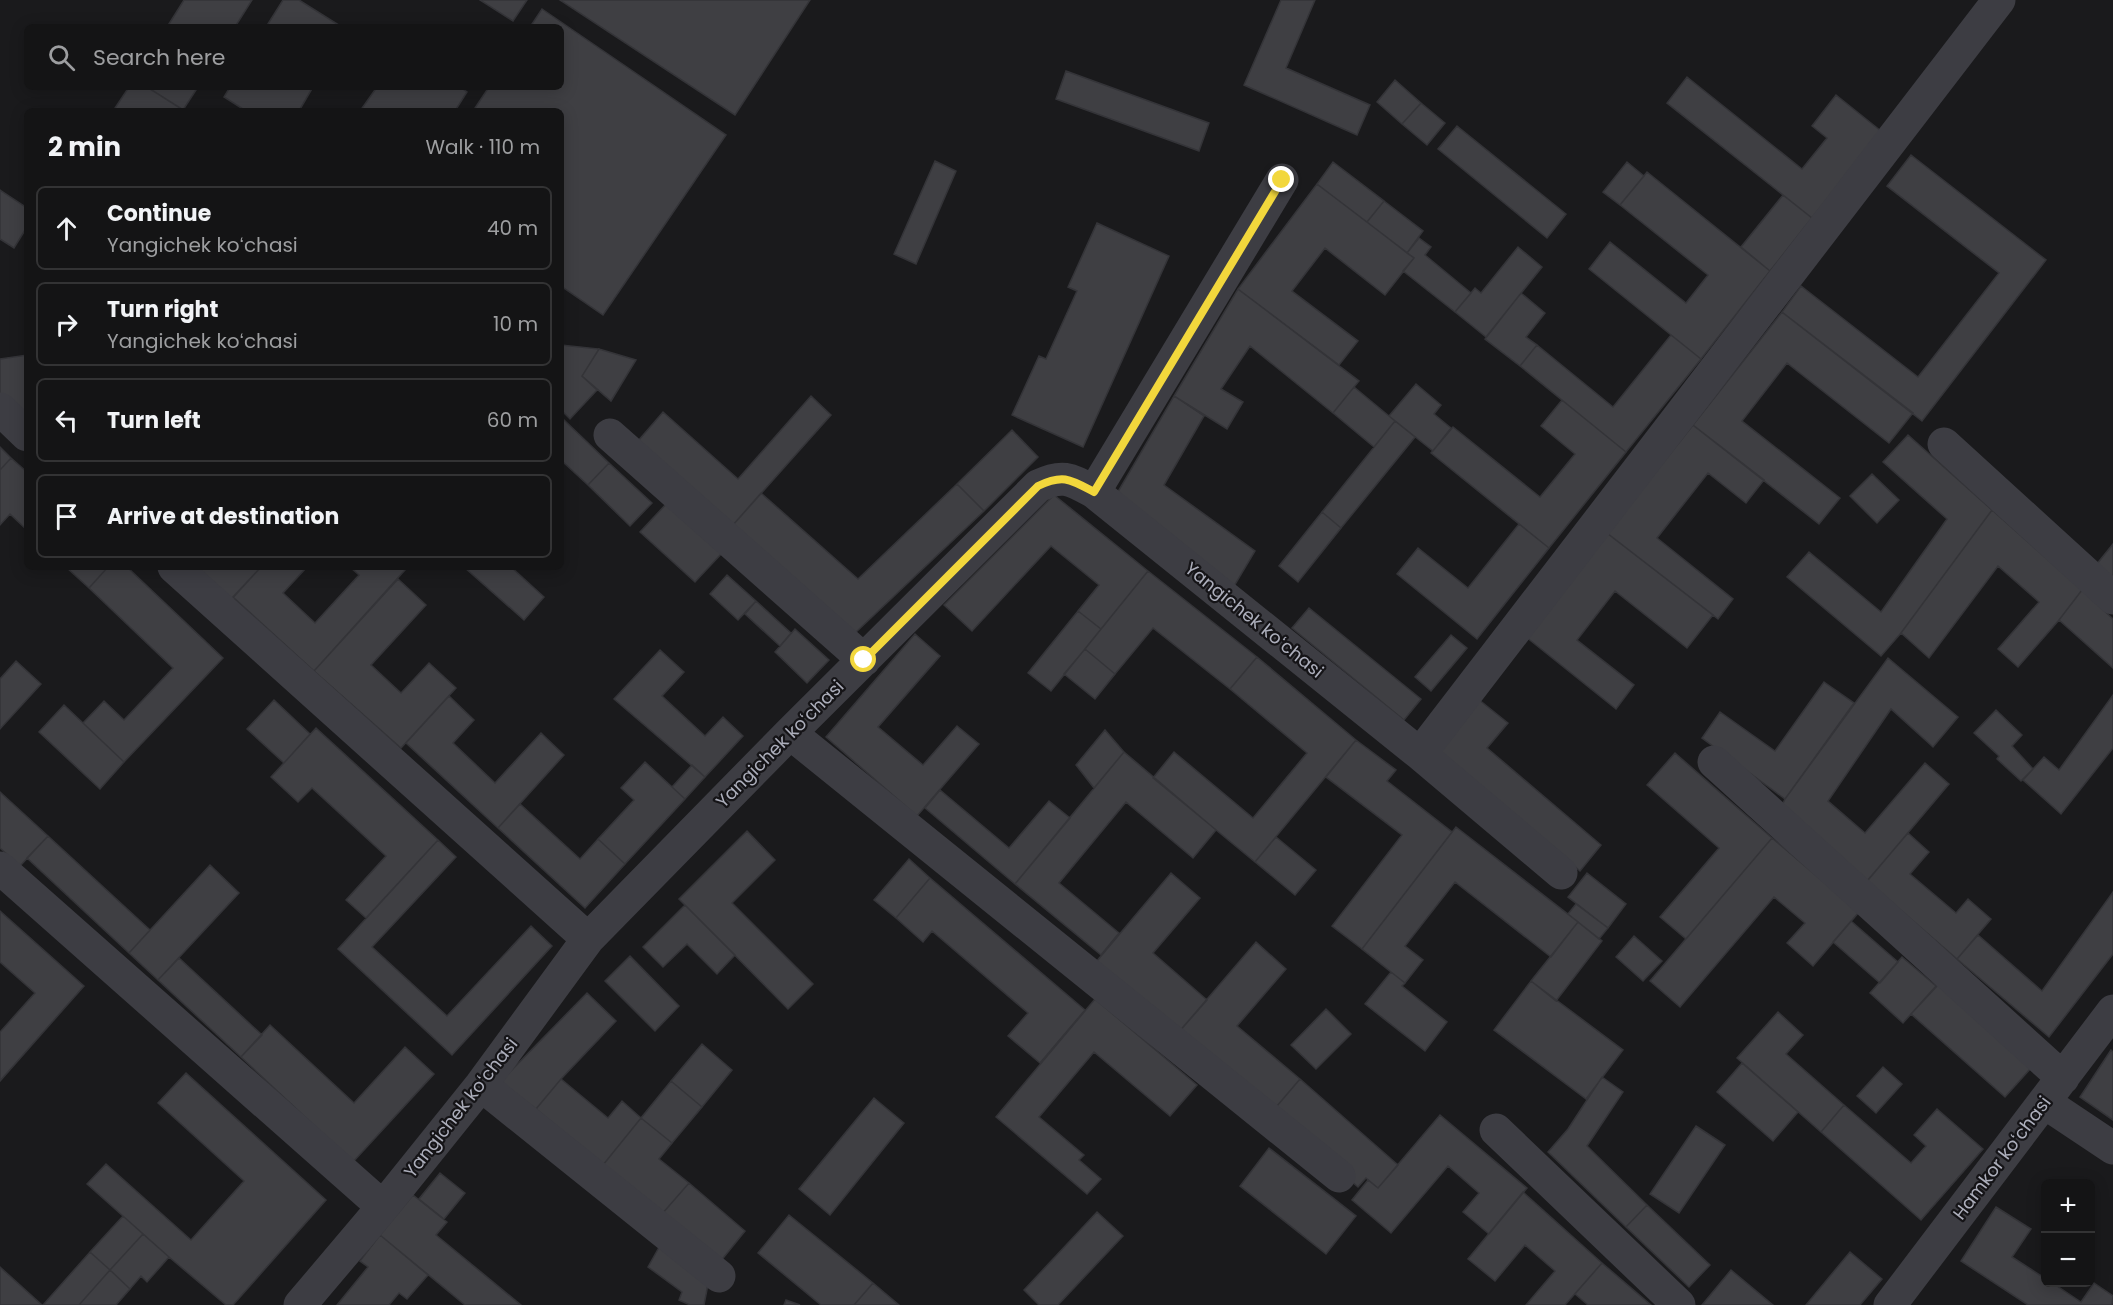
<!DOCTYPE html>
<html lang="en">
<head>
<meta charset="utf-8">
<style>
  body { margin:0; font-family:Poppins,sans-serif; background:#1d1d1e; color:#f1f3f6 }
  .controls { position:absolute; right:18px; bottom:18px; display:grid; overflow:hidden; border-radius:9px; box-shadow:0 3px 15px #0003 }
  .controls button { width:54px; height:54px; display:grid; place-items:center; padding:0; border:0; border-bottom:2px solid #333334; background:#141415; color:#f1f3f6; font:30px sans-serif }
  .stop { position:absolute; width:18px; height:18px; margin:-14px; border:4px solid #f2d73c; border-radius:50%; background:#fff }
  .stop.end { background:#f2d73c; border-color:#fff; box-shadow:0 2px 6px #0008 }
  .list { margin:0; padding:0; list-style:none }
  h2 { display:flex; justify-content:space-between; align-items:center; height:78px; margin:0; padding:0 24px; font-size:26px }
  h2 small { font-size:20px; font-weight:400; color:#9d9ea0 }
  .list li { display:grid; grid-template-columns:39px 1fr auto; gap:18px; align-items:center; box-sizing:border-box; height:84px; margin:0 12px 12px; padding:0 12px; border:2px solid #333334; border-radius:9px }
  .list b { display:block; font-size:22px; white-space:nowrap }
  .list p { margin:0; font-size:20px; white-space:nowrap; color:#9d9ea0 }
  .list em { font-size:20px; font-style:normal; color:#9d9ea0 }
  .icon { flex:none; width:33px; height:33px; fill:none; stroke:currentColor; stroke-width:2; stroke-linecap:round; stroke-linejoin:round }
  .map { position:relative; flex:none; width:2113px; height:1305px; overflow:hidden }
  .search { position:absolute; background:#141415; box-shadow:0 3px 15px #0003; left:24px; top:24px; width:540px; height:66px; display:flex; align-items:center; gap:15px; box-sizing:border-box; padding:0 21px; border-radius:9px; color:#9d9ea0; font-size:22px }
  .panel { position:absolute; background:#141415; box-shadow:0 3px 15px #0003; left:24px; top:108px; width:540px; height:462px; border-radius:9px }
  .map>svg:first-child { display:block }
</style>
</head>
<body>
<div class="map">
<svg width="2113" height="1305" viewBox="0 0 2113 1305">
  <rect width="100%" height="100%" fill="#1a1a1c"/>
  <path fill="#3f3f43" stroke="#343438" stroke-width="1.5" d="M184 0H252L235 27H167Z
    M283 0H299L342 27H266Z
    M480 0H527L513 21Z
    M560 0H810L735 115Z
    M1281 0H1315L1286 68 1370 105 1357 135 1244 85Z
    M542 9 726 135 603 315 561 286V111H473L489 87H561V27H530Z
    M1066 71 1209 123 1199 151 1056 99Z
    M1687 77 1802 169 1827 138 1812 126 1836 95 1881 131 1812 218 1667 103Z
    M1395 80 1421 103 1402 124 1377 102Z
    M129 87H147L185 111H113Z
    M147 87H198L183 110Z
    M230 87H313L299 111H246L224 97Z
    M377 87H460L467 92 455 111H360Z
    M1421 103 1445 123 1427 145 1402 124Z
    M1457 126 1566 214 1547 238 1438 149Z
    M1911 155 2046 260 1922 421 1782 312 1801 286 1918 377 1999 273 1887 186Z
    M935 161 956 171 916 264 894 254Z
    M1333 162 1384 201 1367 222 1317 184Z
    M1627 162 1644 176 1620 205 1603 192Z
    M1647 172 1770 271 1701 359 1589 269 1610 242 1686 303 1708 275 1620 205Z
    M1317 184 1414 258 1385 295 1325 248 1292 291 1358 341 1339 365 1238 289Z
    M0 190 27 208V227L14 248 0 239Z
    M1783 195 1812 218 1770 271 1741 247Z
    M1384 201 1423 231 1407 253 1367 222Z
    M1097 223 1169 256 1083 447 1012 415 1039 356 1046 359 1077 291 1068 287Z
    M1419 238 1431 247 1425 255 1471 293 1455 312 1403 271 1414 258 1407 253Z
    M1518 247 1542 267 1486 337 1455 312 1475 288 1481 293Z
    M1238 289 1359 381 1333 413 1250 346 1221 389 1243 402 1227 429 1174 396Z
    M1521 293 1545 313 1526 337 1537 345 1520 366 1485 339Z
    M1782 312 1913 413 1889 443 1787 363 1742 421 1840 498 1819 524 1693 425Z
    M1671 335 1701 359 1626 452 1520 366 1537 345 1613 407Z
    M561 345 599 349 582 376 597 390 570 419 561 410Z
    M599 349 636 360 611 401 582 376Z
    M27 355V417L0 393V359Z
    M1416 384 1441 405 1434 414 1451 428 1433 451 1389 416Z
    M1354 387 1395 421 1374 447 1333 413Z
    M811 396 831 415 733 525 638 441 663 412 738 479Z
    M1174 396 1204 416 1164 485 1255 551 1233 588 1116 495Z
    M1562 400 1626 452 1549 548 1431 453 1453 427 1540 497 1575 454 1541 426Z
    M563 419 609 463 588 485 563 462 561 464V421Z
    M1395 421 1415 437 1341 528 1322 512Z
    M1693 425 1764 480 1746 503 1708 473 1657 538 1733 599 1718 619 1607 533Z
    M1012 430 1038 457 984 511 957 484Z
    M1908 435 1992 510 1901 633 1881 656 1787 577 1809 552 1881 612 1947 519 1883 462Z
    M0 447 11 458 0 470Z
    M11 458 27 472V530L10 514 0 525V470Z
    M609 463 652 503 630 526 588 485Z
    M1872 474 1899 500 1877 523 1850 496Z
    M957 484 984 511 855 633 733 525 761 493 858 579Z
    M1054 495 1148 571 1101 629 1078 611 1099 585 1051 546 972 631 944 605Z
    M668 502 723 552 695 582 640 532Z
    M1992 510 2082 590 2059 620 2018 667 1998 649 2039 602 1998 566 1929 658 1901 633Z
    M1322 512 1341 528 1298 582 1279 566Z
    M1519 524 1549 548 1477 639 1397 574 1418 548 1468 588Z
    M1607 533 1713 615 1687 648 1615 591 1577 640 1634 685 1616 709 1526 637Z
    M2113 544V587L2092 570Z
    M66 567H108L89 588Z
    M108 567H127L223 658 124 762 83 723 104 701 124 720 173 668 89 588Z
    M193 567H261L230 601Z
    M261 567H307L283 593 315 623 359 575 350 567H402L405 570 314 671 233 597Z
    M464 567H511L544 597 524 620Z
    M1148 571 1257 657 1230 689 1153 628 1115 674 1085 649Z
    M727 575 756 601 738 620 710 594Z
    M398 579 426 605 371 665 401 693 429 663 456 688 401 748 314 671Z
    M2082 590 2113 619V668L2059 620Z
    M756 601 791 633 780 646 745 614Z
    M1309 608 1421 699 1404 720 1292 628Z
    M1078 611 1101 629 1051 691 1028 673Z
    M795 629 829 660 807 683 775 652Z
    M915 634 940 656 878 727 923 765 957 726 979 744 917 816 826 737Z
    M1451 635 1467 648 1431 691 1415 677Z
    M1085 649 1115 674 1095 699 1064 674Z
    M660 650 684 672 662 696 705 736 723 717 743 736 705 777 614 699Z
    M1257 657 1356 740 1255 862 1153 778 1174 752 1253 818 1307 753 1230 689Z
    M1888 658 1958 717 1933 747 1891 709 1828 801 1865 833 1925 763 1949 784 1864 885 1779 812 1785 799Z
    M16 661 41 684 0 729V679Z
    M1824 682 1854 703 1785 799 1702 738 1720 712 1775 751Z
    M2113 695V748L2061 814 2023 780 2044 757 2059 770Z
    M449 696 474 720 453 743 495 783 541 733 564 755 498 828 406 743Z
    M1478 699 1508 723 1487 748 1601 845 1580 871 1436 749Z
    M274 700 310 734 284 763 247 729Z
    M64 705 124 762 100 789 39 732Z
    M1996 710 2022 735 2012 746 2033 769 2021 781 1997 759 1999 756 1974 733Z
    M316 728 438 840 366 918 346 900 386 856 312 788 298 802 271 777Z
    M1105 730 1124 752 1094 788 1076 765Z
    M1356 740 1396 770 1387 781 1452 832 1362 949 1332 926 1402 835 1326 777Z
    M1124 752 1216 830 1193 858 1126 802 1059 883 1119 933 1101 955 1015 884Z
    M1675 753 1772 838 1686 939 1660 917 1719 848 1647 785Z
    M645 762 685 799 625 864 598 839 634 800 621 788Z
    M692 765 705 777 685 799 672 787Z
    M940 790 1009 848 1049 801 1070 818 1015 884 925 808Z
    M0 792 48 836 20 866 0 848Z
    M520 804 580 859 598 839 625 864 585 908 498 828Z
    M1456 827 1578 922 1551 957 1455 882 1405 946 1423 960 1405 983 1362 949Z
    M747 831 775 860 732 903 813 984 788 1009 679 899Z
    M1908 833 1929 852 1910 874 1956 913 1968 899 1991 919 1957 959 1867 881Z
    M48 836 150 930 129 953 27 858Z
    M1276 837 1316 870 1295 895 1255 862Z
    M1772 838 1859 912 1813 966 1787 943 1805 923 1774 897 1680 1007 1650 981Z
    M438 840 456 857 372 947 447 1016 531 926 552 946 452 1055 338 949Z
    M909 859 930 878 896 918 874 900Z
    M210 865 239 893 158 980 129 953Z
    M1171 873 1200 898 1153 953 1207 1000 1178 1033 1096 962Z
    M1587 873 1626 904 1608 928 1568 897Z
    M930 878 1085 1010 1040 1063 1008 1036 1028 1013 932 931 923 942 896 918Z
    M2113 892V954L2049 1037 1957 959 1978 935 2042 991Z
    M1576 904 1608 928 1599 939 1568 914Z
    M685 905 735 955 717 974 687 944 663 967 643 947Z
    M0 911 84 986 0 1081V1032L35 993 0 962Z
    M1851 921 1898 962 1880 983 1833 942Z
    M1578 922 1602 941 1556 1001 1531 981Z
    M1634 936 1662 961 1643 981 1616 957Z
    M1256 942 1286 969 1237 1026 1300 1079 1271 1113 1178 1033Z
    M630 956 679 1006 655 1031 605 981Z
    M1902 957 1936 986 1903 1023 1870 993Z
    M179 958 262 1035 241 1057 158 980Z
    M1391 972 1405 983 1402 986 1447 1022 1425 1051 1365 1004Z
    M1531 981 1623 1050 1586 1099 1494 1030Z
    M1938 985 2031 1068 2005 1097 1911 1014Z
    M587 993 616 1021 561 1079 536 1109 500 1082Z
    M1095 999 1197 1085 1170 1116 1094 1052 1039 1117 1084 1155 1079 1160 1101 1179 1087 1194 996 1117Z
    M1326 1009 1351 1034 1316 1069 1291 1045Z
    M1778 1012 1803 1035 1786 1054 1844 1105 1821 1132 1737 1058Z
    M270 1025 354 1103 405 1047 434 1074 353 1162 241 1057Z
    M702 1044 732 1070 702 1107 671 1081Z
    M2111 1050 2113 1052V1120L2080 1097Z
    M1742 1063 1798 1112 1773 1141 1717 1092Z
    M1883 1067 1902 1084 1876 1113 1857 1096Z
    M186 1073 326 1200 233 1305H226L169 1257 87 1184 106 1164 191 1240 244 1181 158 1103Z
    M1602 1077 1623 1092 1587 1146 1647 1205 1626 1227 1548 1152 1568 1129Z
    M561 1079 608 1118 622 1101 641 1118 603 1165 536 1109Z
    M1300 1079 1398 1165 1378 1188 1366 1178 1358 1187 1271 1113Z
    M671 1081 702 1107 672 1143 641 1118Z
    M874 1098 904 1123 830 1215 799 1189Z
    M1844 1105 1911 1163 1926 1146 1914 1135 1937 1109 1983 1149 1921 1220 1821 1132Z
    M1440 1115 1527 1188 1489 1234 1463 1212 1479 1193 1448 1166 1391 1233 1352 1200 1368 1180 1378 1188Z
    M641 1118 672 1143 659 1159 689 1183 662 1214 603 1165Z
    M1696 1126 1725 1145 1679 1213 1650 1194Z
    M1269 1148 1356 1216 1326 1254 1240 1186Z
    M440 1173 465 1193 444 1219 419 1199Z
    M689 1183 745 1231 720 1262 662 1214Z
    M1523 1192 1602 1263 1565 1305H1526L1555 1271 1525 1245 1495 1281 1468 1259Z
    M413 1195 447 1222 436 1235 521 1305H465L380 1235Z
    M1647 1205 1710 1265 1689 1287 1626 1227Z
    M1996 1207 2031 1229 2012 1257 2046 1279V1282H2051L2081 1302 2094 1283 2113 1296 2112 1305H2028L1961 1261Z
    M1097 1212 1123 1236 1058 1305H1039L1024 1290Z
    M789 1215 873 1283 854 1305H821L758 1253Z
    M123 1216 143 1234 110 1270 90 1252Z
    M143 1234 169 1257 147 1282 141 1276 130 1289 110 1270Z
    M380 1235 428 1275 407 1299 399 1293 389 1305H337L368 1267 360 1261Z
    M662 1242 710 1274 704 1305H690L679 1300 682 1292 648 1267Z
    M90 1252 110 1270 79 1305H43Z
    M1850 1252 1882 1279 1860 1305H1806Z
    M1602 1263 1651 1305H1588L1575 1294Z
    M0 1267 42 1305H0Z
    M110 1270 130 1289 116 1305H79Z
    M1731 1270 1773 1305H1702Z
    M873 1283 899 1305H854Z
    M786 1300 800 1305H784Z"/>
  <g fill="none" stroke-linecap="round" stroke-linejoin="round">
    <path stroke="#3d3d43" stroke-width="33" d="M0 409 27 435
      M610 435 864 660
      M1944 444 2113 598
      M1094 492 1282 180
      M174 567 588 939
      M790 733 1339 1176
      M1420 754 1999 0
      M1714 762 2063 1078
      M0 868 383 1207
      M481 1085 719 1276
      M2044 1102 2113 1148
      M1496 1130 1679 1305
      M300 1305 383 1207 481 1085 588 939 790 733 1038 486C1063 474 1070 479 1094 492L1420 754 1561 873
      M1890 1305 2113 1011"/>
  </g>
  <g fill="none" stroke-linecap="round" stroke-linejoin="round">
    <path stroke="#f2d73c" stroke-width="8" d="M864 660 1038 486C1063 474 1070 479 1094 492L1282 180"/>
  </g>
  <g text-anchor="middle" stroke-width="4.5" stroke-linejoin="round" paint-order="stroke">
    <g font-size="18" fill="#acaebb" stroke="#151417">
      <text transform="translate(1254 620) rotate(39)" y="6">Yangichek koʻchasi</text>
      <text transform="translate(780 744) rotate(-45)" y="6">Yangichek koʻchasi</text>
      <text transform="translate(461 1108) rotate(-52)" y="6">Yangichek koʻchasi</text>
      <text transform="translate(2002 1158) rotate(-53)" y="6">Hamkor koʻchasi</text>
    </g>
  </g>
</svg>
<div class="controls">
<button>+</button>
<button>−</button>
</div>
<div class="stop" style="left:864px;top:660px"></div>
<div class="stop end" style="left:1282px;top:180px"></div>
<div class="search"><svg class="icon" aria-label="search" viewBox="0 0 24 24"><circle cx="10" cy="10" r="6"/><path d="M15 15l6 6"/></svg>Search here</div>
<section class="panel">
<h2>2 min<small>Walk · 110 m</small></h2>
<ul class="list">
<li><svg class="icon" aria-label="ahead" viewBox="0 0 24 24"><path d="M12 20V5M6 11l6-6 6 6"/></svg><div><b>Continue</b><p>Yangichek koʻchasi</p></div><em>40 m</em></li>
<li><svg class="icon" aria-label="right" viewBox="0 0 24 24"><path d="M7 20v-9h11M14 6l5 5-5 5"/></svg><div><b>Turn right</b><p>Yangichek koʻchasi</p></div><em>10 m</em></li>
<li><svg class="icon" aria-label="left" viewBox="0 0 24 24"><path d="M17 20v-9H6M10 6l-5 5 5 5"/></svg><div><b>Turn left</b></div><em>60 m</em></li>
<li><svg class="icon" aria-label="arrive" viewBox="0 0 24 24"><path d="M6 21V4h12l-3 4 3 4H6"/></svg><div><b>Arrive at destination</b></div></li>
</ul>
</section>
</div>
</body>
</html>
